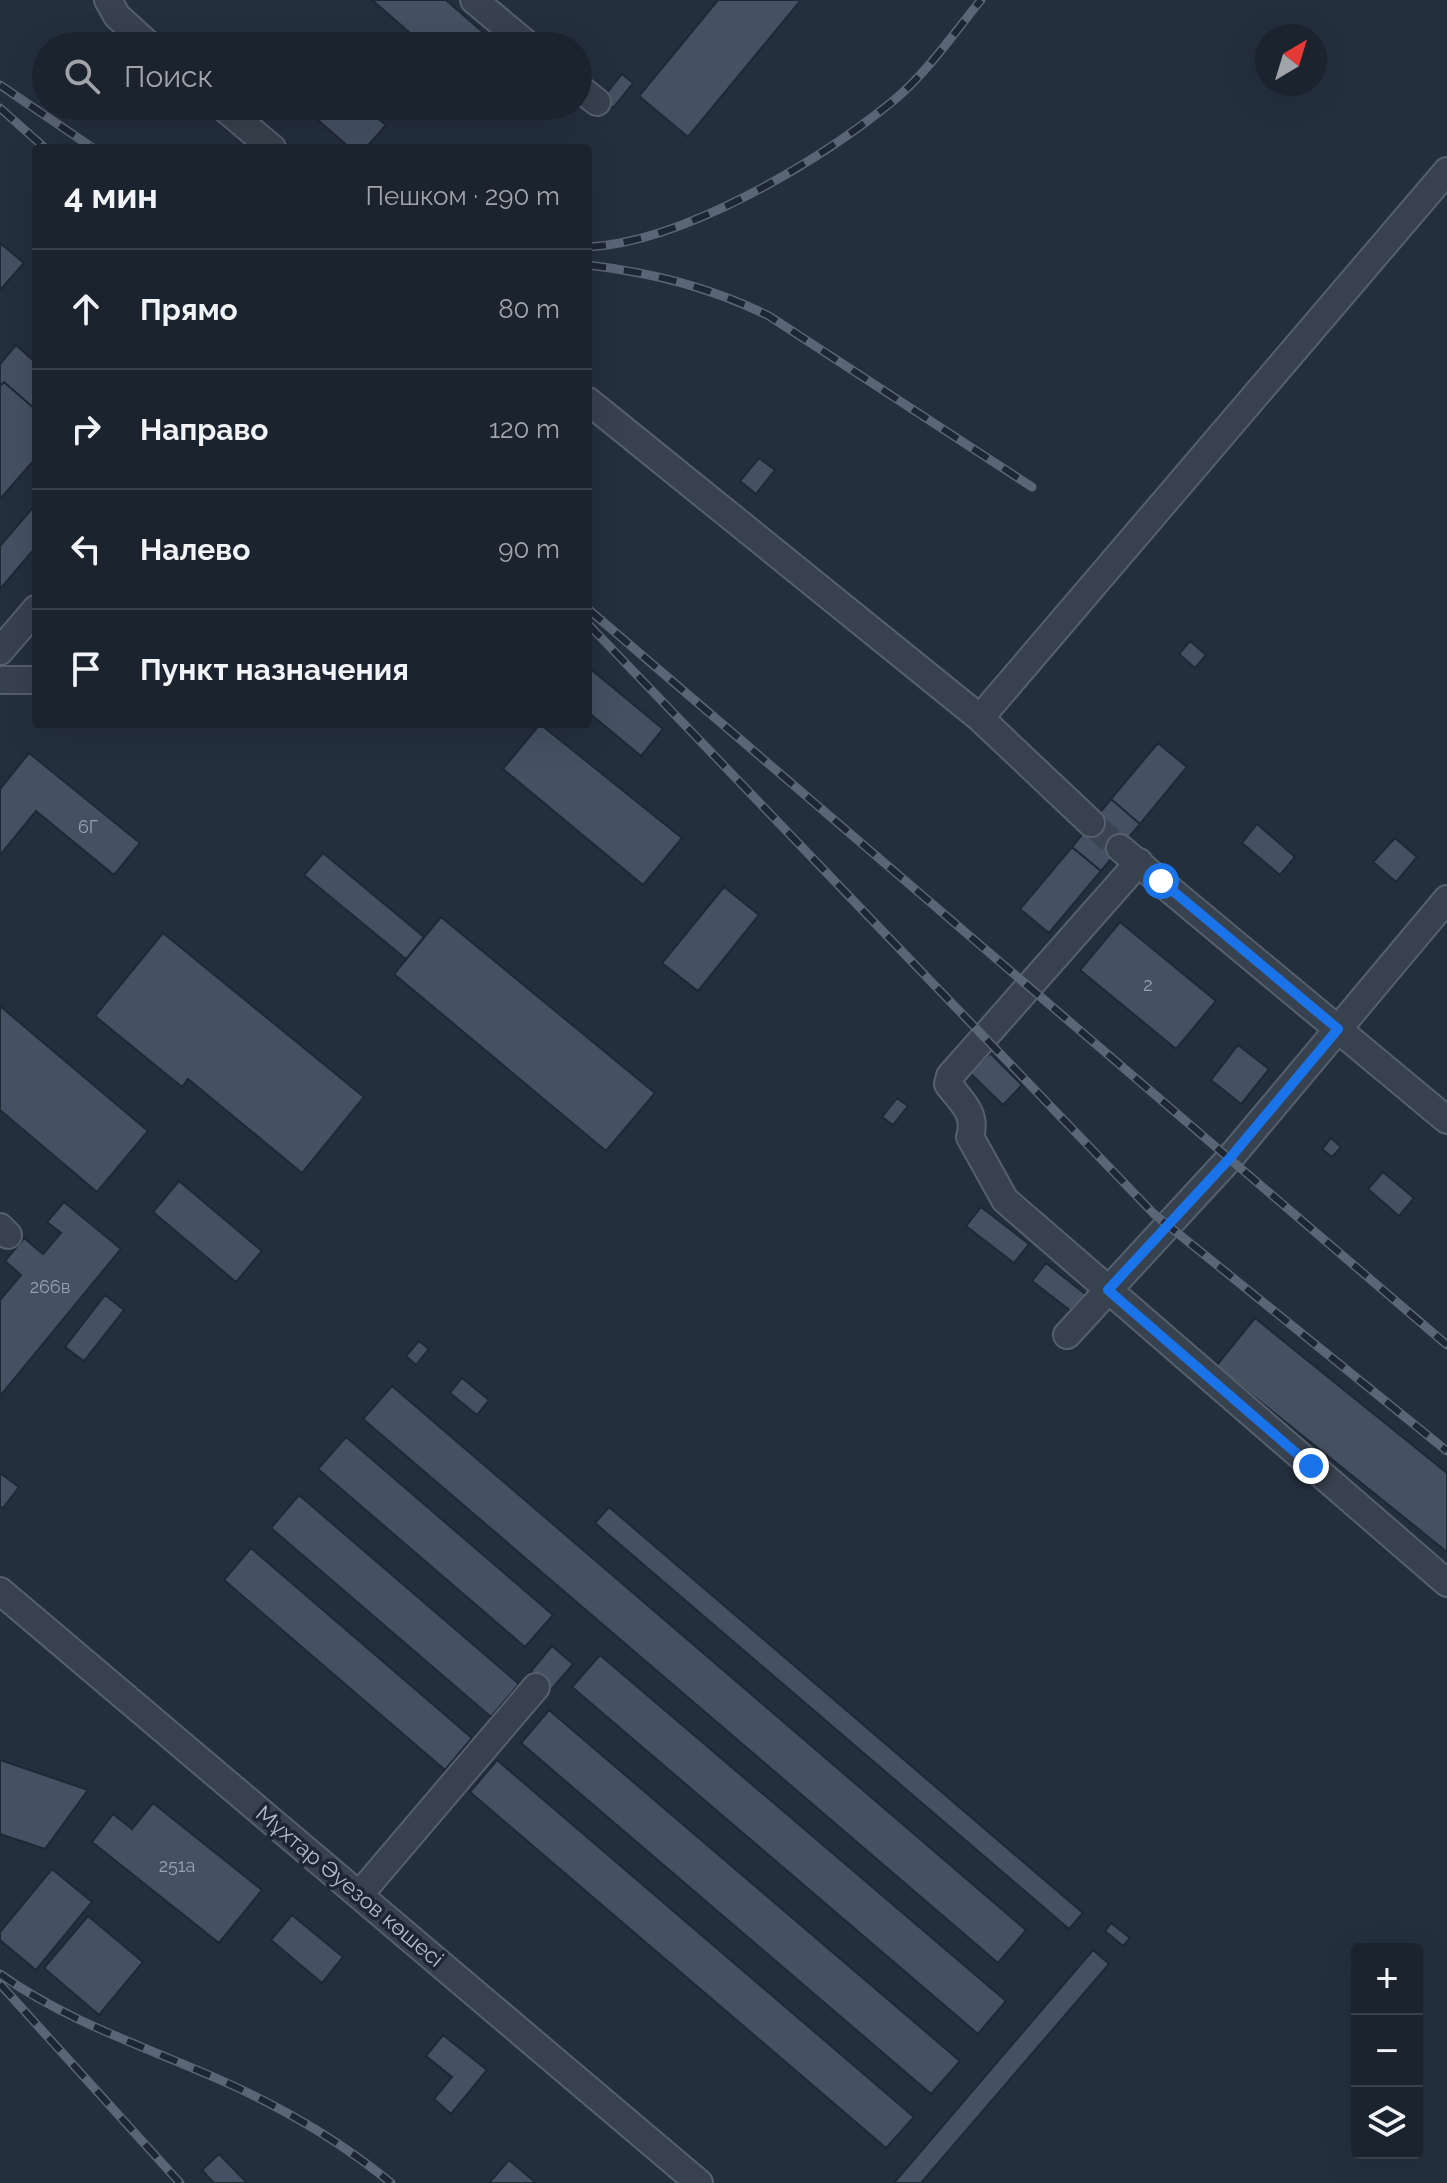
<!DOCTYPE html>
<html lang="ru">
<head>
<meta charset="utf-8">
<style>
  body { margin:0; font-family:Raleway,sans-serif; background:#242b36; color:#f1f3f6 }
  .controls { position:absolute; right:24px; bottom:24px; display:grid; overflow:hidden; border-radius:8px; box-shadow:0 8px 32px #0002 }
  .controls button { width:72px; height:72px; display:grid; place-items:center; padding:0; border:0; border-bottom:2px solid #39404a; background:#1b232e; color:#f1f3f6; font:40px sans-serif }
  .compass { position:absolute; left:1255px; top:24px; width:72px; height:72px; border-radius:50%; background:#1b232e; box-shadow:0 8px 32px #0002; rotate:38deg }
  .stop { position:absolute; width:24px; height:24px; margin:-18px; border:6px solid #1a73e8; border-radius:50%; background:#fff }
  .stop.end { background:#1a73e8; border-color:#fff; box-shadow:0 2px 8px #0008 }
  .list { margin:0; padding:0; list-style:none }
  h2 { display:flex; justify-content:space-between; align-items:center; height:104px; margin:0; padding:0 32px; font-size:34px }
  h2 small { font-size:26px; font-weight:400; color:#a0a4aa }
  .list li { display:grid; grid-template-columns:52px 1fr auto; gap:24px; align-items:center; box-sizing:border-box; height:120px; padding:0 32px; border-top:2px solid #39404a }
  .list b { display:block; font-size:30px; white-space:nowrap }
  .list em { font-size:26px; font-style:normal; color:#a0a4aa }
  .icon { flex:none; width:44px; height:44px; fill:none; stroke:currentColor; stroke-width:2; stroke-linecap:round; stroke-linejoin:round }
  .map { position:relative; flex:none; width:1447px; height:2183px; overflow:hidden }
  .search { position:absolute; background:#1b232e; box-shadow:0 8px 32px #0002; left:32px; top:32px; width:560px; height:88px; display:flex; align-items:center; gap:20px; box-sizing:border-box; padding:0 28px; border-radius:44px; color:#a0a4aa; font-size:30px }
  .panel { position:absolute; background:#1b232e; box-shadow:0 8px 32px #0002; left:32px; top:144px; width:560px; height:584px; border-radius:8px }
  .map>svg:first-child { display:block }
</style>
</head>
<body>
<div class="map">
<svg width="1447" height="2183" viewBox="0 0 1447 2183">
  <rect width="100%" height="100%" fill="#242f3e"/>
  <path fill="#455162" stroke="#1f2835" stroke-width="2" d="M372 0H446L485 34 474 46H425Z
    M718 0H801L688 137 639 96Z
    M622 74 633 83 613 108 602 99Z
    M302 106H363L386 125 366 148H350Z
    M0 243 24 263 0 290Z
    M16 345 36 363V410L4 382 0 386V364Z
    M4 382 36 410V458L0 499V386Z
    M759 458 775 470 756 494 740 481Z
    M36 504V547L0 589V546Z
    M1190 641 1206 655 1195 668 1179 654Z
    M588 667 663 729 641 756 588 712Z
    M540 724 682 838 643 885 503 769Z
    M1158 743 1187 767 1140 824 1111 799Z
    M29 753 140 843 114 875 36 811 0 855V789Z
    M1111 799 1140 824 1101 871 1072 847Z
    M1257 824 1295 857 1280 875 1242 843Z
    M1395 838 1417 857 1396 882 1373 862Z
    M1072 847 1101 871 1049 933 1020 909Z
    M323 853 424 937 406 959 304 875Z
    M724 887 759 915 698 991 662 963Z
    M441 917 655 1093 606 1151 394 974Z
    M1120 922 1216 1001 1176 1049 1080 970Z
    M163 933 364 1097 302 1173 188 1079 182 1087 95 1016Z
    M0 1006 148 1131 97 1192 0 1110Z
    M1238 1045 1269 1069 1241 1104 1211 1080Z
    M990 1053 1022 1085 1003 1105 970 1073Z
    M897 1098 908 1106 893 1125 882 1117Z
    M1331 1138 1341 1147 1332 1157 1322 1149Z
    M1383 1172 1414 1198 1399 1216 1368 1189Z
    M179 1181 262 1251 236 1282 153 1212Z
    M64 1202 121 1249 0 1396V1300L21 1275 5 1261 24 1238 43 1254 61 1233 47 1222Z
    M981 1207 1029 1244 1014 1263 966 1226Z
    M1046 1263 1094 1301 1080 1318 1032 1281Z
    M105 1295 124 1310 84 1361 65 1347Z
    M1255 1318 1447 1473V1552L1216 1366Z
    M419 1341 429 1349 416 1365 406 1356Z
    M462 1378 489 1400 477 1415 450 1393Z
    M392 1386 1026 1930 998 1963 363 1419Z
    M346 1437 553 1615 525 1647 318 1469Z
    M0 1473 19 1487 3 1508 0 1506Z
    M299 1495 519 1684 491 1717 271 1528Z
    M609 1507 1083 1913 1069 1929 595 1523Z
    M251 1548 472 1738 445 1770 224 1580Z
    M552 1646 573 1664 552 1689 531 1671Z
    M600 1655 1006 2001 978 2034 572 1687Z
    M549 1710 960 2061 931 2094 521 1743Z
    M0 1760 88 1790 45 1849 0 1834Z
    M497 1760 914 2117 886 2148 470 1792Z
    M153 1803 262 1890 219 1943 92 1842 113 1814 132 1829Z
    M52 1869 92 1902 36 1970 0 1940V1932Z
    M292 1915 343 1957 322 1983 271 1940Z
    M88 1916 143 1962 99 2015 44 1968Z
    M1111 1923 1130 1938 1123 1946 1105 1931Z
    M1093 1950 1109 1964 921 2183H894Z
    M443 2035 487 2070 451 2114 434 2099 452 2077 426 2056Z
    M219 2154 247 2183H214L202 2170Z
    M509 2160 536 2183H489Z"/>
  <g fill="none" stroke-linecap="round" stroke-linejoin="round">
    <path stroke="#3a4453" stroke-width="26" stroke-dasharray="26 13" stroke-linecap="butt" d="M1091 823 1120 848"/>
    <defs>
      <path id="minor" d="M108 0 117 16 150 46
        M474 0 529 46
        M578 87 597 102
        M222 106 272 148
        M588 401 980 718 1091 823
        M0 651 36 609
        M0 680H36
        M980 718 1447 171
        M1120 848 1447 1120
        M1139 862 950 1076 948 1084C962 1103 977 1113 970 1137L1005 1200 1447 1583
        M0 1227 8 1235
        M1067 1335 1230 1158 1447 899
        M0 1591 699 2183
        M360 1894 536 1687"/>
    </defs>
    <use href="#minor" stroke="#565f6c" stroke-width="30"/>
    <use href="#minor" stroke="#38414e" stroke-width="26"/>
    <defs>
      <path id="rail" d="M0 85 93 148
        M0 108 45 148
        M588 247C684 242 818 162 893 101 926 74 954 33 981 0
        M588 265C653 273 710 287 769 316L1032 487
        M588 609 1447 1345
        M588 624 1154 1214 1447 1451
        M0 1974C83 2033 185 2058 274 2106 314 2127 356 2154 391 2183
        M0 1984 180 2183"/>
    </defs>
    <use href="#rail" stroke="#5a6575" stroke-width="9"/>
    <use href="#rail" stroke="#1d2633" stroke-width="6" stroke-dasharray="18" stroke-linecap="butt"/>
  </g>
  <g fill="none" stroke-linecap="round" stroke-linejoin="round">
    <path stroke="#1a73e8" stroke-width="10" d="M1161 881 1338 1029 1230 1158 1108 1290 1311 1466"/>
  </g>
  <g text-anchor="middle" stroke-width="7" stroke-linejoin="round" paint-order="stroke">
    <g font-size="18" fill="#98a1af">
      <text x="88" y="833">6Г</text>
      <text x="1148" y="991">2</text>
      <text x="50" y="1293">266в</text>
      <text x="177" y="1872">251а</text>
    </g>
    <g font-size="22" fill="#b4bcc9" stroke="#1d2633">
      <text transform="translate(350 1886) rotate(40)" y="8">Мұхтар Әуезов көшесі</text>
    </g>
  </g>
</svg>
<div class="controls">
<button>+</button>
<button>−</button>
<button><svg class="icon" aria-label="layers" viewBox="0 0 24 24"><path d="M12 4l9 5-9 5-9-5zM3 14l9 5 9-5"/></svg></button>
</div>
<svg class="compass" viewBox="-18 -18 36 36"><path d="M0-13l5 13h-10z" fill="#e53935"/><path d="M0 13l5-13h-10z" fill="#a0a4aa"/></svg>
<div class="stop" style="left:1161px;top:881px"></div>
<div class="stop end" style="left:1311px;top:1466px"></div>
<div class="search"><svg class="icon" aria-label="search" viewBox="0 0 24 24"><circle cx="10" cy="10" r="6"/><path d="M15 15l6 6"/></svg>Поиск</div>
<section class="panel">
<h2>4 мин<small>Пешком · 290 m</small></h2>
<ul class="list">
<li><svg class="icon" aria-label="ahead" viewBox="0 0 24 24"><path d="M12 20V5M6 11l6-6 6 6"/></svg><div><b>Прямо</b></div><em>80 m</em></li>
<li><svg class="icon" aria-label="right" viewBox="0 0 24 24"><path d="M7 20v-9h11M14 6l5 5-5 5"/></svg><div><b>Направо</b></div><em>120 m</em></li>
<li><svg class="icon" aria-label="left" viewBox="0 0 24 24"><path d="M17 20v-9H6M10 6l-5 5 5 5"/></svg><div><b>Налево</b></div><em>90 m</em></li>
<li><svg class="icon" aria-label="arrive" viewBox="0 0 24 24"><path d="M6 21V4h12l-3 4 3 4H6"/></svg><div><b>Пункт назначения</b></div></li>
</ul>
</section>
</div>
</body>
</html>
